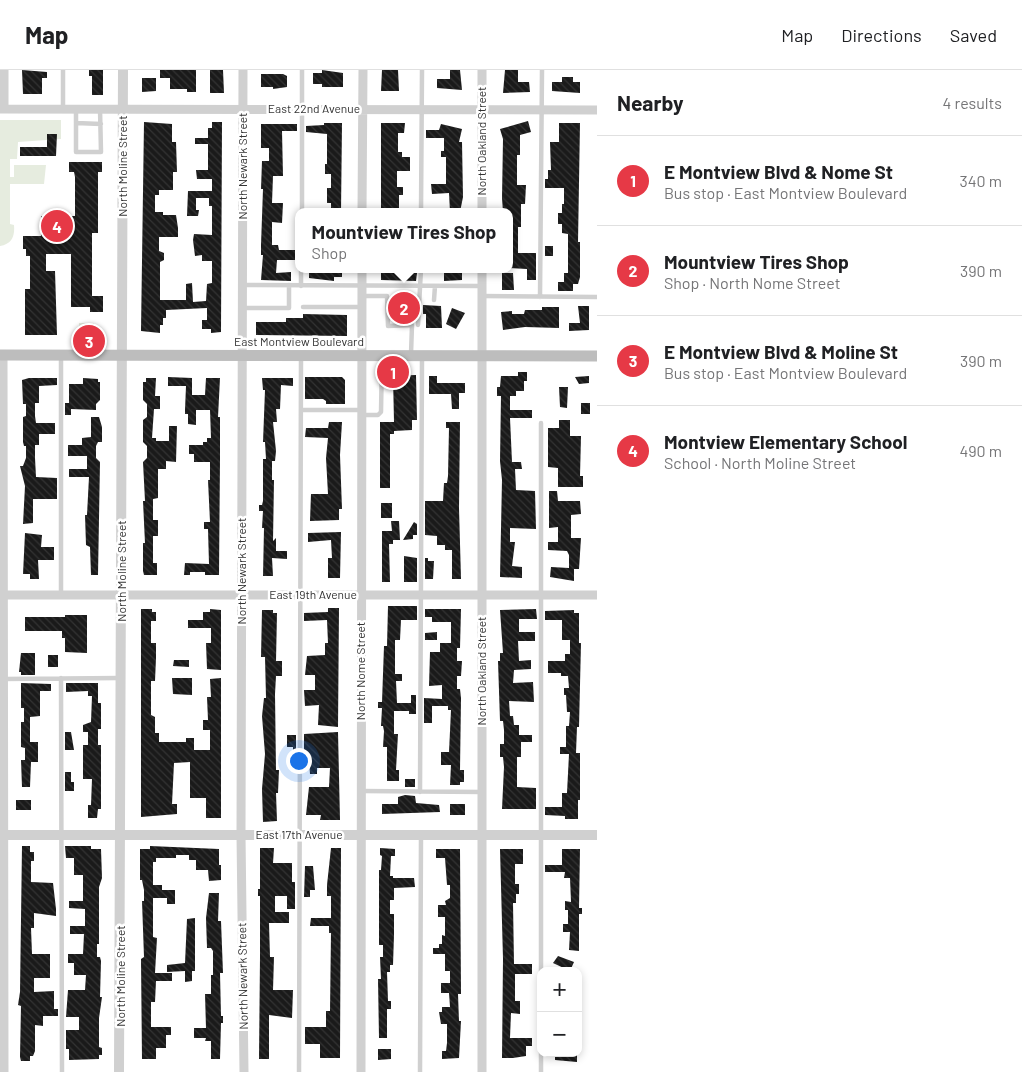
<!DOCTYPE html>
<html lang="en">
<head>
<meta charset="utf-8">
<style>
  body { margin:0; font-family:Barlow,sans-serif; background:#f6f6f6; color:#202124 }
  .controls { position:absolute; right:15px; bottom:15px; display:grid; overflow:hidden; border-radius:10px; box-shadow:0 2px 8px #0003 }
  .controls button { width:45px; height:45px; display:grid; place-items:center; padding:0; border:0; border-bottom:1px solid #e0e0e0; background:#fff; color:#202124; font:25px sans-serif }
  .you { position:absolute; left:298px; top:690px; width:18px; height:18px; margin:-12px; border:4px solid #fff; border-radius:50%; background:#1a73e8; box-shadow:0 0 0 8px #1a73e833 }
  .badge { display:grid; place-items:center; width:32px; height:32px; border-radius:50%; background:#e63946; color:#fff; font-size:16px; font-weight:700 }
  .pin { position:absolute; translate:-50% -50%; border:2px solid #fff; box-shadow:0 1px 5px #0006 }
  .popup { position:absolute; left:295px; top:138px; width:218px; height:65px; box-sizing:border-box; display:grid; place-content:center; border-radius:10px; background:#fff; filter:drop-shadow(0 1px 4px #0005); font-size:16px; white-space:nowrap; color:#757577 }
  .popup b { font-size:19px; color:#202124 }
  .popup::after { content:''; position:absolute; left:50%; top:100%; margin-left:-10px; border:10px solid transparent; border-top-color:#fff }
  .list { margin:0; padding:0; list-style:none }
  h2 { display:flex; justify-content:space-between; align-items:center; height:65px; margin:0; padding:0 20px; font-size:21px }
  h2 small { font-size:16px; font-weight:400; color:#757577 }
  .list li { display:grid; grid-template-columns:32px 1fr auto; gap:15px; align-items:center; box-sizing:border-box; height:90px; padding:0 20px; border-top:1px solid #e0e0e0 }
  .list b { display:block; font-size:19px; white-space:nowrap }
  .list p { margin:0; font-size:16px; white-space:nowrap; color:#757577 }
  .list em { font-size:16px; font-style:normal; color:#757577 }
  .map { position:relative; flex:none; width:597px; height:1002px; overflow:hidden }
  header { display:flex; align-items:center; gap:30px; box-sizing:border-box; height:70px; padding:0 25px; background:#fff; border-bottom:1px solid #e0e0e0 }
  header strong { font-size:24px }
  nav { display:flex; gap:28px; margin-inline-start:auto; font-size:18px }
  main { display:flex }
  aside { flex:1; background:#fff }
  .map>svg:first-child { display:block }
</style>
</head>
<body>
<header>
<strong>Map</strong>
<nav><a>Map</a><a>Directions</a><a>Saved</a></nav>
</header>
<main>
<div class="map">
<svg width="597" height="1002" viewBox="0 0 597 1002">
  <defs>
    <pattern id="building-back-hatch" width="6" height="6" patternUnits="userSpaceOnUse" patternTransform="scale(1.25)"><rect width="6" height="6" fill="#1a1a1a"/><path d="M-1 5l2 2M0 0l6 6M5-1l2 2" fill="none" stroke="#333"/></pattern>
  </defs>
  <rect width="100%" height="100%" fill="#fff"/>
  <path fill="#e6ecdf" d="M0 50H61V69L18 72 17 89H10V107H14V95H46L44 114H10V154L14 155C15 166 12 174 0 176Z
    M79 253H94V268H79Z"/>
  <path fill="url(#building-back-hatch)" d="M22 0 47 2V8H42V24H23Z
    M89 0H103V25H92V6H89Z
    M160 0H196V22H187V19H170V8H160Z
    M210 0H223L224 23H210Z
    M322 0 343 3V17H322V14H313V3H322Z
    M382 0H398L399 21H381Z
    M450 0H460L462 20 437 18V9H450Z
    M505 0H518V12H529L530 22 503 23Z
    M261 4H283L287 6V17L273 19V17H261Z
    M562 7H573V12H580V23L552 21V12H562Z
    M142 8H156V21L142 22Z
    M528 51 531 62 520 65V85H517V115H526L525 134H521V157H518V183H536V210H527V199L509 198V142H503L502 128 503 69 500 59Z
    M144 52 172 54V72H176L177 102H173V120H159V125H155V142H163V145H176L178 158V167H159V181L164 183V190L160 192V230H186V214L192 213 193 232 206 231 207 214 212 213V191H202V185L195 186 193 170 194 164 212 165V136H209V128H196V140H199L198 146H187L188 121H212V109H197L196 100H208V74H195V68H208V58H212V52H222L221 262 211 263V259H202V250H207V238L166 240V248H163V255H160V263L141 261Z
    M324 53H342L341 142H331V133H327V118H331V104H325V94H327V64L306 62V56L324 55Z
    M381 53H405L404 63H398V82H402V87H410V101H397V117H403V125H399V141L381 142Z
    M559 53H580L578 172H580V207L578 214H573V221H558V212H564V203H568V164L562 163V154H558V143H562V134H564V118H545V109H548V100H551L550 72H559Z
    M261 54H297V61H282L283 106H273L272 133H283L282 153 272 152V175H278L279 180H297V190H277L276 203 291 202V211L261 210 263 185H261V175L263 119H261L262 91H269V78H261Z
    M441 54 462 59 459 72H462L463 127 460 142H450L449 123 432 124 431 114H446V87H441V81H444V68H426V60H439Z
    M47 64H57L56 86H20V77H47Z
    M69 92H102V102H98V163H92V226H103V242H90V237H71V184H46V201H55L57 265H25V219H30V186H26V179H23V166H41V146H75V107L74 102H69Z
    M545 176H553V186H545Z
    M309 199H342V207H334V211L309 208Z
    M381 199H399L400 203H417L416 211 381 210Z
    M444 199H462V210L444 211Z
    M502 203H513L514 220H502Z
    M393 232H414L415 244 393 245Z
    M423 235 441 236 442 258H426V244H423Z
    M578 236H589V260L569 261V253H580Z
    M542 237H559V258L525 257 503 260 501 242 512 241V244H524L525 240H542Z
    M452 238 465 243 456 259 446 254Z
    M303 244 347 245V266L256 265V252H286V248H303Z
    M518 302H527V311H524V321H516V326H510V340H532V348H510L512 392H521L522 399H515L516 420 535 421 536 459 510 458V472H515L512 496 522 497V508L500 507 502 410 500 391 501 326H497V317H500L501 306H518Z
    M416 305 417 350H412V360L394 361V364H390V418H380V352H394L393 306Z
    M429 306H437V313H465V323H459V339H452L451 324H429Z
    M589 306V313L579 314 575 307Z
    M168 307 192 308V325H205L206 308H220L218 347H220V389L219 505H205V502H190V505H184L185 493 209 494 208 459H204V452H210L208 410H210V392H194V384H189V375H203V372H207V368H211L210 340H196V355L188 354V344H185V340L186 316H168Z
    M305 307H342L345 310V334H326V331L323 329H305Z
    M29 308H57V315L39 316V333H35V346L36 353H55V364H39V375H35V388L36 407 57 408V429H33V453L23 454 25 416 20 396H23L26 388V376H24L23 372V347L26 346V334H23L22 310Z
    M83 308 98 309V312H100V330L96 334V340L71 339V345H65V333H69V314H83Z
    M146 308H156L155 326H160V339H154L152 368H156V371H169V356H177L176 392 166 391V399H158V428L153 429V450H158V466H153V493H157V505H144L143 501V473H145L143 431H145L143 392 147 388V376L143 372V350L147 347V334L143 330V312H146Z
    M262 308H293V316L281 315 280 339H276L277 352H273L276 381 275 391H272V410H274L273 471 276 468V481H287V489L272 488 273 506H263L264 458H262L263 441H259V435H262L263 431V389H266L265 372H263L265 320H263Z
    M559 317H568L567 338 560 337Z
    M581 333H590V344H581Z
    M91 347H99L102 357V372H98L96 376V388L100 392 98 505H91L90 477 86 475 85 445H87L89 407H69V399H87V386H68V375H82V368L91 367Z
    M559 350H570V366H581L580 406H583V417H558V398L548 397V358H559Z
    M329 352H342L340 385 342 439H339V450L310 451 311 424H328L326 388 328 368 305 367 306 358H328Z
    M446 352H460L459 438 461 509H452V480H445V475H437V466L425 465V431H443L444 413H447L448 406 449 358H446Z
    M549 421H557L558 431H580L581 444 571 445V468H581L579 499H574V511L550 507 551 497 569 498V485L567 481 548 480V472H558V457L549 458Z
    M381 433H392V448H381Z
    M391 451H399L400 470H393V474H389L390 512H382V461H392Z
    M414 452 417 454V465H413V469L403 470Z
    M341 462 340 508H328V488H332L331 470 308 472V463Z
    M25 463 42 465 41 477H54V490H38L39 509H30V504H23Z
    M404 486 417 488V512H404Z
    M425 488H428V491H434L433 509H425Z
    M388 536H417V550H401L400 570H395V604H402V611H396L397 633H411V625H416V644H409V641H394V664H398L396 700H399V711H387V677H383L384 661 383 656H381L382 638H378V632H382L384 576H387Z
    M328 538H339L338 657 318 655 319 635 305 636 304 620H315V605H305L307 586 325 585V573H328L327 550 304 551V543L328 542Z
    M141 539H152V542H156V551H151V573H156V588L155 611H151V645L155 647V663H159V672H186V668H194V680H210V660H203V650H208L207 627H211L210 609 221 608V748H206V728H190V692L174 693 172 734H177V744L141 747Z
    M210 539 221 540V600L207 599 206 573H211V558H188V550H203V542H210Z
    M425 539H461L460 578H457V591H462L461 606H457V619H460L461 628 460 700H464V712H460V715H450L451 695H441V682H449L451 640H448V636H432V653H424V628L442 629V615L429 616 430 582H440V573H451V552H432V547H425Z
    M536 539 537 549H519V562H535V571H518L519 591 531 590V599L514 600 513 613 533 612 534 632 509 631 510 646H513L514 655H519V665H532V672H521V687H517V717L536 718V739H502L504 697 503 687H500V674H504V660L503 651H500L498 591H500V583H503L500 540Z
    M262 540H273V543H277L276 591H282V606H276L275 624 276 700H279L278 723H276L277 751 263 752 262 719 265 684 262 646 264 628H266L265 587H261Z
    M574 540V543H579V573H581L579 657H577L576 683H580V730H578V749H565V746L545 745V737H562V723H567L569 684H560V677H566V656H569L570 642H567L566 625H564V618H569L568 606H561V603H548V591H565V584H570V570H562V550H545V541Z
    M65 545H87V583L65 582V568H62V561H25V547H65Z
    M437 562V570H425V563Z
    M21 583H35V605H21V602H19Z
    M48 585H58V597H48Z
    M174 590H189V597L173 596Z
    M172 608H192V625L173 624Z
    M21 613 51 614V621H40V646L30 647V672H38V692H31L30 717H22L21 690H25V678L21 677V652H24V638H21Z
    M66 613H98V633H101V659H98V675H101V739H98L97 748H88V735H91L92 709H83V675H88V662H83V655L91 652 92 626H88V621L66 622Z
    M65 662H71L74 680H65Z
    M338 662 340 750H320L321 745H306L309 717H329L330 698H317V704H310L309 690H306V685H304V664Z
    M287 665H296V685H293V677H287Z
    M65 702H71V712H74V721H65Z
    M405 709H415V717H405Z
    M405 725 415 726 416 733 439 735 440 742 382 744V734H398V727Z
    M16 730H31V740H16Z
    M450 734H465V745H450Z
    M22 776H30V782H34V791H31V812L53 813 56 839V846L34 843V858H31L32 884H50V908H34V922L54 921V939H58V946H43V956L35 955V981L33 986H30V991H21L20 987 21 936 18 935 20 922Z
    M65 776H91V779H101L102 808 99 817V874H97V887H100L101 891 100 927H102L99 948V977L102 978V985H99V989L69 990V979H66V960H79V947H66L68 920H85L86 905H74V893H68V884H83L84 864H70V856H85V839L69 838V831H83V805H74V788H66Z
    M150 776 219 779V795H221V810L209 811 208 800H196V790H189V785H176V788H156V792H153V815H162V820H175V834H167V828H153V867L157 868 155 903H172V911H156L155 932H151V957H171V965H166V978H156V989H142L141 889 144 887 142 831H144V820L142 810H140V779H150Z
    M260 778H274L273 793H292V812H295V839H287V826H275V842H289V853H269L270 887H274L273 920H293L292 948 269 945V989H259L260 887V826H258V819H260Z
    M331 778H341L340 988H320V974H305V957H326V941H330L331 863H329V856H310L311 848H331V826H327V815Z
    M380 778 395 779V786H391L390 806H393V808H414L415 817 394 818V830H390V844H394V865L393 895H390V902H387L388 931H391V939H387V968H379L378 909H381L380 887H383V875H379V800H381L382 786 380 785Z
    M436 779H460L461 924H458L459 951H461L459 988 442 989V981H446L447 973V954H441L439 942H442V937H450L449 923H441V913H450V901H445V884H433V878H439V874H442V865L445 866V847H438V835H446L445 831 450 828V815H447L445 788H436Z
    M500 779H523V794H515V814H519V824H516V833H513L514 894H532V904H515V931H520V944L511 943 510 968H532V976H526V986L513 988H502L503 889Z
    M562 779H580L579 838H582V844H579V881L569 880 570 862H563V854H568V840H565V831L571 832 570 808H564L565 802H545V795H562Z
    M305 796H313L315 820H310V827H304Z
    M209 823H219L218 851H221L223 903H220L221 946H223V953H221L220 989H211V971H205L206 968H194V958H206L205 924H211V905H213V881L211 878H207L206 848Z
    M195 848V901H192V911L185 912V901L167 902V895L185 893 187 849Z
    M558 886 574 892 570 901 553 893Z
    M378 979H391V989L378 990Z
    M555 983H577V992L555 990Z"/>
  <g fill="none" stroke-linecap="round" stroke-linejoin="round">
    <path stroke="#d0d0d0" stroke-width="4.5" d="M63 0V39
      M76 39V82H101L100 39
      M76 53 101 54
      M302 142V0
      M421 142 422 0
      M243 215 481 216
      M301 216V199
      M362 226H387L388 256 412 255 411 284
      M482 226 597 227
      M540 227 542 0
      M434 230 435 216
      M303 237H362
      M243 238H289V215
      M418 255 421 199
      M301 340H361
      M362 345H378L381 342 382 286
      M61 525V286
      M61 608 62 1002
      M3 609 120 608
      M362 721 482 722
      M420 722 422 288
      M541 901V353
      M299 1002 301 287
      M420 1002 421 765
      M541 1002V956"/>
    <path stroke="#d0d0d0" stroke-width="9" d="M4 0V39
      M243 0 241 765 244 1002
      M0 39 597 40
      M362 142 363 0
      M482 142V0
      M482 199V1002
      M3 285 4 1002
      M0 525H597
      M361 1002 362 199"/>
    <path stroke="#d0d0d0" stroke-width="10" d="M0 765H597
      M119 1002 123 0"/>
    <path stroke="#bdbdbd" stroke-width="11" d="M0 285 597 286"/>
  </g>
  <g text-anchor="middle" stroke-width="5" stroke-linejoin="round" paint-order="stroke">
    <g font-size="12" fill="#333" stroke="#fff">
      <text x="314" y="43">East 22nd Avenue</text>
      <text transform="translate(482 71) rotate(-90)" y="4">North Oakland Street</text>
      <text transform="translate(123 96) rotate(-90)" y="4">North Moline Street</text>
      <text transform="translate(243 96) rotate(-90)" y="4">North Newark Street</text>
      <text x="299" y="276">East Montview Boulevard</text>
      <text transform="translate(122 501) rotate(-90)" y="4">North Moline Street</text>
      <text transform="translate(242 501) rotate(-90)" y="4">North Newark Street</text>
      <text x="313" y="529">East 19th Avenue</text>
      <text transform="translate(361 601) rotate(-90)" y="4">North Nome Street</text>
      <text transform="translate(482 601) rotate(-90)" y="4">North Oakland Street</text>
      <text x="299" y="769">East 17th Avenue</text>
      <text transform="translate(121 906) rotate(-90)" y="4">North Moline Street</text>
      <text transform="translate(243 906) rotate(-91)" y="4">North Newark Street</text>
    </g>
  </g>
</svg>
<div class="controls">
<button>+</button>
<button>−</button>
</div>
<div class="you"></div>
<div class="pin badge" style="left:393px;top:302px">1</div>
<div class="pin badge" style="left:404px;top:238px">2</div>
<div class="popup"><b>Mountview Tires Shop</b>Shop</div>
<div class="pin badge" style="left:89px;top:271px">3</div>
<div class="pin badge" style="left:57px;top:156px">4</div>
</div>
<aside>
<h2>Nearby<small>4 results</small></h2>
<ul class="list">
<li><span class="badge">1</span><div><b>E Montview Blvd &amp; Nome St</b><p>Bus stop · East Montview Boulevard</p></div><em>340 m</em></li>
<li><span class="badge">2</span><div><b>Mountview Tires Shop</b><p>Shop · North Nome Street</p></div><em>390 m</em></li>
<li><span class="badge">3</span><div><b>E Montview Blvd &amp; Moline St</b><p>Bus stop · East Montview Boulevard</p></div><em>390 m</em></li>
<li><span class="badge">4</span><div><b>Montview Elementary School</b><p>School · North Moline Street</p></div><em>490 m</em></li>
</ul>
</aside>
</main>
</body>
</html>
